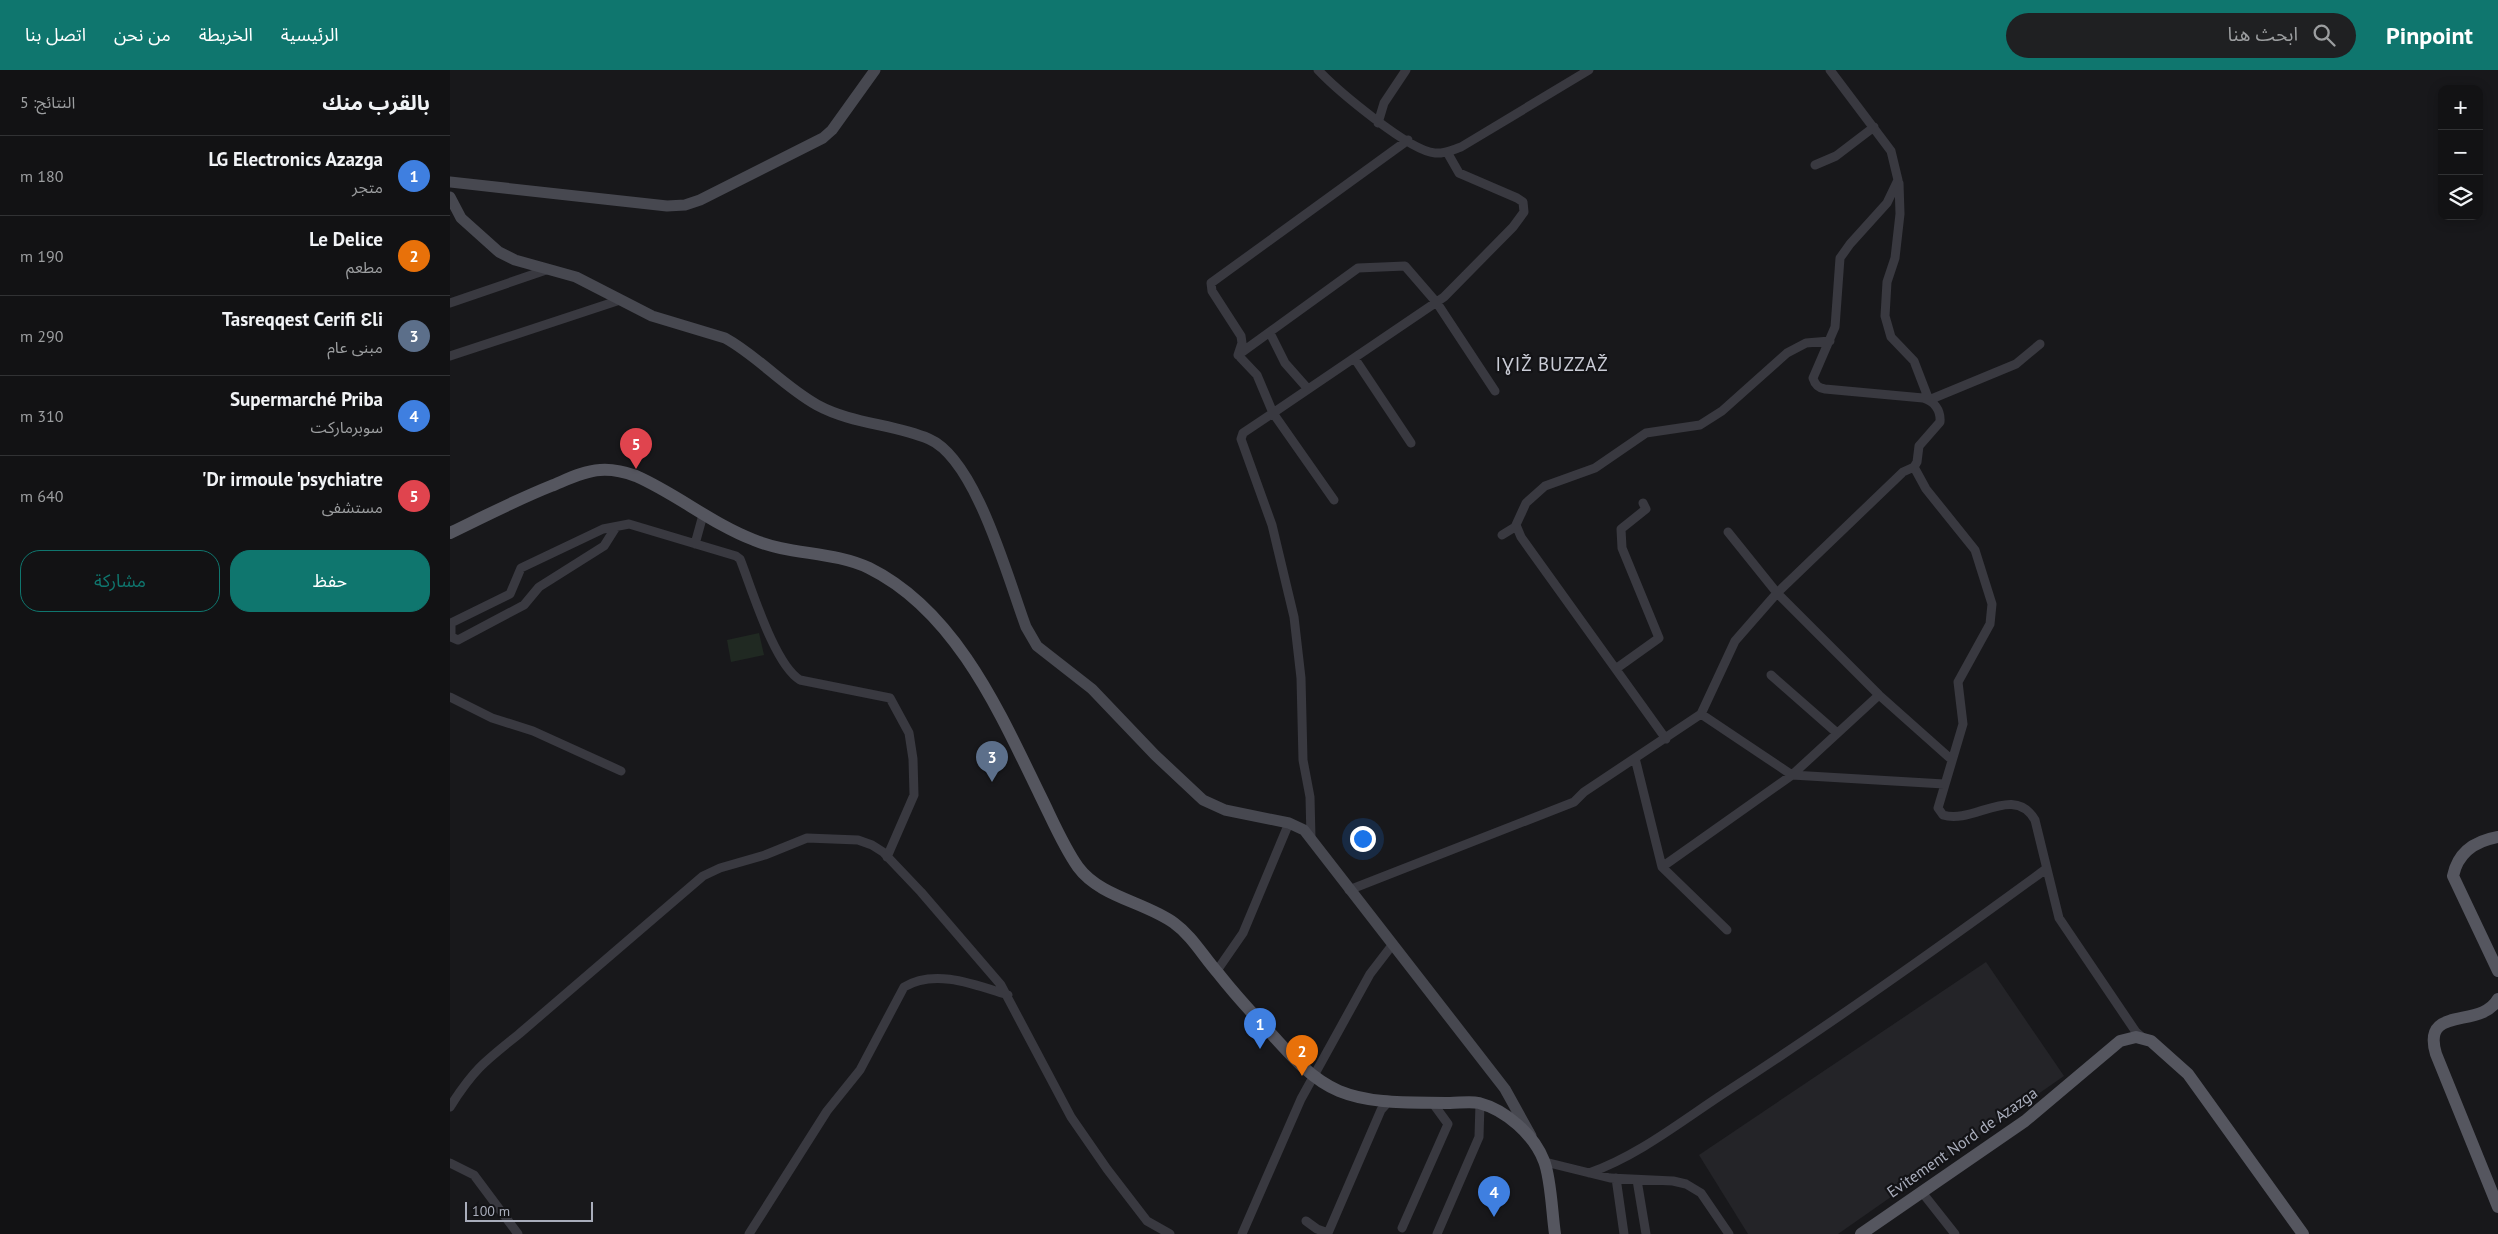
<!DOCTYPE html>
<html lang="ar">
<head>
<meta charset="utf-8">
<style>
  body { margin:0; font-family:"PT Sans","Noto Sans Arabic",sans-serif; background:#1f2022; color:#f1f3f6; direction:rtl }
  .controls { position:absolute; right:15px; top:15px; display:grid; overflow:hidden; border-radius:10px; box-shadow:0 2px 12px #0003 }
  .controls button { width:45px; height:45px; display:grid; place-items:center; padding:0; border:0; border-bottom:1px solid #313234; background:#121214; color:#f1f3f6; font:25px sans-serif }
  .scale { position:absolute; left:15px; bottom:12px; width:128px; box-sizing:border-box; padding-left:5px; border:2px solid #a9adbb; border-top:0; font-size:14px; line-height:18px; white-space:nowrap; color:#a9adbb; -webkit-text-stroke:4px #131316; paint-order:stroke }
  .you { position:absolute; left:912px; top:768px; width:18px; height:18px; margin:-12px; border:4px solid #fff; border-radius:50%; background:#1a73e8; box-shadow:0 0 0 8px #1a73e833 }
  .badge { display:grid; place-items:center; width:32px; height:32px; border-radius:50%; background:#0f766e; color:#fff; font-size:16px; font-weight:700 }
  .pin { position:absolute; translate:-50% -41px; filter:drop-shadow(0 1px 2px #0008) }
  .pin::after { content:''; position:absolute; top:26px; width:18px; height:15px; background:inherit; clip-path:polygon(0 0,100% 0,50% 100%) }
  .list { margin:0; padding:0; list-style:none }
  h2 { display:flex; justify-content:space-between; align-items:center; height:65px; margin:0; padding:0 20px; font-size:21px }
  h2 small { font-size:16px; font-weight:400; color:#9c9ea0 }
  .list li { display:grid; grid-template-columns:32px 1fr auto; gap:15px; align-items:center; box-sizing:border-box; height:80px; padding:0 20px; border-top:1px solid #313234 }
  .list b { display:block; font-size:19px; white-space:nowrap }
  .list p { margin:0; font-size:16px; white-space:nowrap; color:#9c9ea0 }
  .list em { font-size:16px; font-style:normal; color:#9c9ea0 }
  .actions { display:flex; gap:10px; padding:15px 20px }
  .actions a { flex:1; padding:11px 0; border:1px solid #0f766e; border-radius:20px; text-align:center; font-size:18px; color:#0f766e }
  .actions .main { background:#0f766e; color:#fff }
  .icon { flex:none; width:28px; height:28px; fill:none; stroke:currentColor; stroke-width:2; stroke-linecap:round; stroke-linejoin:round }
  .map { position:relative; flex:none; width:2048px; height:1164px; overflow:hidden; direction:ltr }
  header { display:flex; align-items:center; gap:30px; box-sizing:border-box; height:70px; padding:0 25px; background:#0f766e; color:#fff }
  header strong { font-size:24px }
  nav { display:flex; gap:28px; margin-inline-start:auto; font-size:18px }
  .search { width:350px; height:45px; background:#1f2022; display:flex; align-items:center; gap:12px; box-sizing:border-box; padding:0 18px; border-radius:28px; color:#9c9ea0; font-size:19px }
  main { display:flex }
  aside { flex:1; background:#121214 }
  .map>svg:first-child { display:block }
</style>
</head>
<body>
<header>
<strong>Pinpoint</strong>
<div class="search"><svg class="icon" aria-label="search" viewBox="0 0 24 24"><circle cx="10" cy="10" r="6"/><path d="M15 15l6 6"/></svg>ابحث هنا</div>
<nav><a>الرئيسية</a><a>الخريطة</a><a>من نحن</a><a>اتصل بنا</a></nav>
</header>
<main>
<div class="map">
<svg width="2048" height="1164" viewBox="0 0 2048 1164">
  <rect width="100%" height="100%" fill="#18181b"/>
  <path fill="#242428" d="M1536 892 1614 1006 1388 1164H1298L1249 1085Z"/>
  <path fill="#202922" d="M309 563 314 585 281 592 277 570Z"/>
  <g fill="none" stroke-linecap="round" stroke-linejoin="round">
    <path stroke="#393940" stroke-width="9" d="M868 0C887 20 959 81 985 83 994 84 1002 80 1011 77L1139 0
      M1380 0 1441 81 1448 110 1437 133 1400 174 1390 188 1385 257 1363 308C1365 315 1368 318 1375 319L1473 328C1484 331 1491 340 1490 352L1469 376 1467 392 1464 397 1476 419 1525 480 1542 534 1540 554 1508 612 1513 654 1488 738 1493 745C1523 755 1564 713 1585 750L1609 848 1686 962 1693 968
      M928 53 934 33 956 0
      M1365 95 1386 86 1424 57
      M1449 113 1450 144 1445 188 1437 212 1435 246 1441 267 1464 291 1479 330 1566 294 1590 274
      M0 233 99 199
      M820 263 835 293 858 319
      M788 285 908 198 955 196 987 233 1045 321
      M0 286 170 230
      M905 289 961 373
      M884 430 823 343 994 227 1063 157 1074 142 1073 132 1067 128 1009 103 997 82
      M1066 455 1071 467 1216 669
      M166 457 154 476 89 517 74 535 8 570 1 567V553L60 524 71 498 153 459 179 454 286 486 290 489C302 519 324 594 350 610L440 628 459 663 463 689 464 725 437 787
      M1278 462 1327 523 1429 625 1502 690
      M1052 465 1065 457 1076 433 1095 416 1145 398 1196 363 1250 355 1272 341 1337 283 1356 273 1380 271
      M245 474 253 445
      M1167 598 1209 568 1172 478 1171 459 1196 439 1193 433
      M1321 605 1387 663
      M0 627 42 648 83 661 171 701
      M1251 644 1285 571 1327 523 1453 402 1464 397
      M1185 688 1212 797 1277 860
      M861 768 860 727 853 690 851 608 844 547 822 455 791 369 793 363 823 343 807 305 788 285 792 273 791 266 762 221 761 213 958 70
      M1212 797 1342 705 1429 625
      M899 820 1124 732 1134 722 1251 644 1342 705 1494 714
      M766 902 793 863 839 753
      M0 1037C23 1000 35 991 69 964L253 806 270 798 315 785 357 768 408 770 422 775 433 782 471 822 551 915 621 1047 657 1099 697 1151 720 1164
      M1095 1092 1160 1108 1223 1111 1236 1114 1251 1123 1279 1164
      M0 1093 24 1105 68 1164
      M1139 1103C1190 1085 1234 1049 1279 1020 1387 950 1492 875 1596 799
      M1166 1108 1174 1164
      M1187 1110 1196 1164
      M1471 1121 1505 1164
      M856 1151 867 1159 878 1163 931 1040 939 1031
      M952 1158 998 1054 982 1032
      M299 1164 377 1041 410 1000 454 917C485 898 526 915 558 925
      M792 1164 851 1029 920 904 943 874
      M987 1164 1029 1067 1030 1033"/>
    <path stroke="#474850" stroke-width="11" d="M0 112 217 136 235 135 250 130 373 68 382 60 425 0
      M0 127 11 148 49 182 65 190 126 207 202 246 275 268C308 286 333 316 367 335 402 354 443 354 479 369 526 389 558 509 576 557L587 576 642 619 705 685 753 730 775 740 839 753 854 760 1055 1019 1081 1066"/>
    <path stroke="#55565f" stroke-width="12" d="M0 463C33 447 66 430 101 416 116 410 133 401 150 400 163 399 175 402 186 406 227 424 262 454 304 470 340 485 383 481 419 498 506 541 550 643 590 725 602 749 613 776 628 797 650 827 695 832 724 853 742 866 753 886 768 903 783 922 800 941 817 959 838 982 860 1009 889 1021 923 1035 964 1032 1000 1033 1009 1033 1020 1031 1029 1033 1056 1040 1084 1065 1094 1091 1101 1108 1102 1144 1105 1164
      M2048 767C2025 771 2008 782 2003 806L2048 901
      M2048 929C2031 960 1971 934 1986 984L2048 1137
      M1411 1164 1575 1051 1670 971 1686 967 1701 971 1738 1004 1853 1164"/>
  </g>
  <g text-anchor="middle" stroke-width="4.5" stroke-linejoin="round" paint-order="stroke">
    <g font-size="16" fill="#a9adbb" stroke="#131316">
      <text transform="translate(1512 1072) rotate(-35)" y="6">Evitement Nord de Azazga</text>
    </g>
    <g font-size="19" letter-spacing="1" fill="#cbcdd7" stroke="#131316">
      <text x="1102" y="301">IƔIŽ BUZZAŽ</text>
    </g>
  </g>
</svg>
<div class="controls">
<button>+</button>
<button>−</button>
<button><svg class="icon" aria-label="layers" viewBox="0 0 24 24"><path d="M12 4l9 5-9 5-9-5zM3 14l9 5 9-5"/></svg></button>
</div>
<div class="scale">100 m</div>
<div class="you"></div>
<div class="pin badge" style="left:810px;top:979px;background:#3f7fe0">1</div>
<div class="pin badge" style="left:852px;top:1006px;background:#e8710a">2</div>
<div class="pin badge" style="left:542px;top:712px;background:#5c6f8a">3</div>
<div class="pin badge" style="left:1044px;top:1147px;background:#3f7fe0">4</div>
<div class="pin badge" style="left:186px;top:399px;background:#e0444e">5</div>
</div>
<aside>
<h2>بالقرب منك<small>النتائج: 5</small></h2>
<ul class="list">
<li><span class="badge" style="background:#3f7fe0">1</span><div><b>LG Electronics Azazga</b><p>متجر</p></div><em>180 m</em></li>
<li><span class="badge" style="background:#e8710a">2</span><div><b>Le Delice</b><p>مطعم</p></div><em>190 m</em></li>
<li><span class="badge" style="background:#5c6f8a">3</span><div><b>Tasreqqest Cerifi Ɛli</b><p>مبنى عام</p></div><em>290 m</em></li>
<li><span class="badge" style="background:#3f7fe0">4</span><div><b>Supermarché Priba</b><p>سوبرماركت</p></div><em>310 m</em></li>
<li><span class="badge" style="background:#e0444e">5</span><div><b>Dr irmoule 'psychiatre'</b><p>مستشفى</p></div><em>640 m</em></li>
</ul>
<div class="actions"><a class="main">حفظ</a><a>مشاركة</a></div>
</aside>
</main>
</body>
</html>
